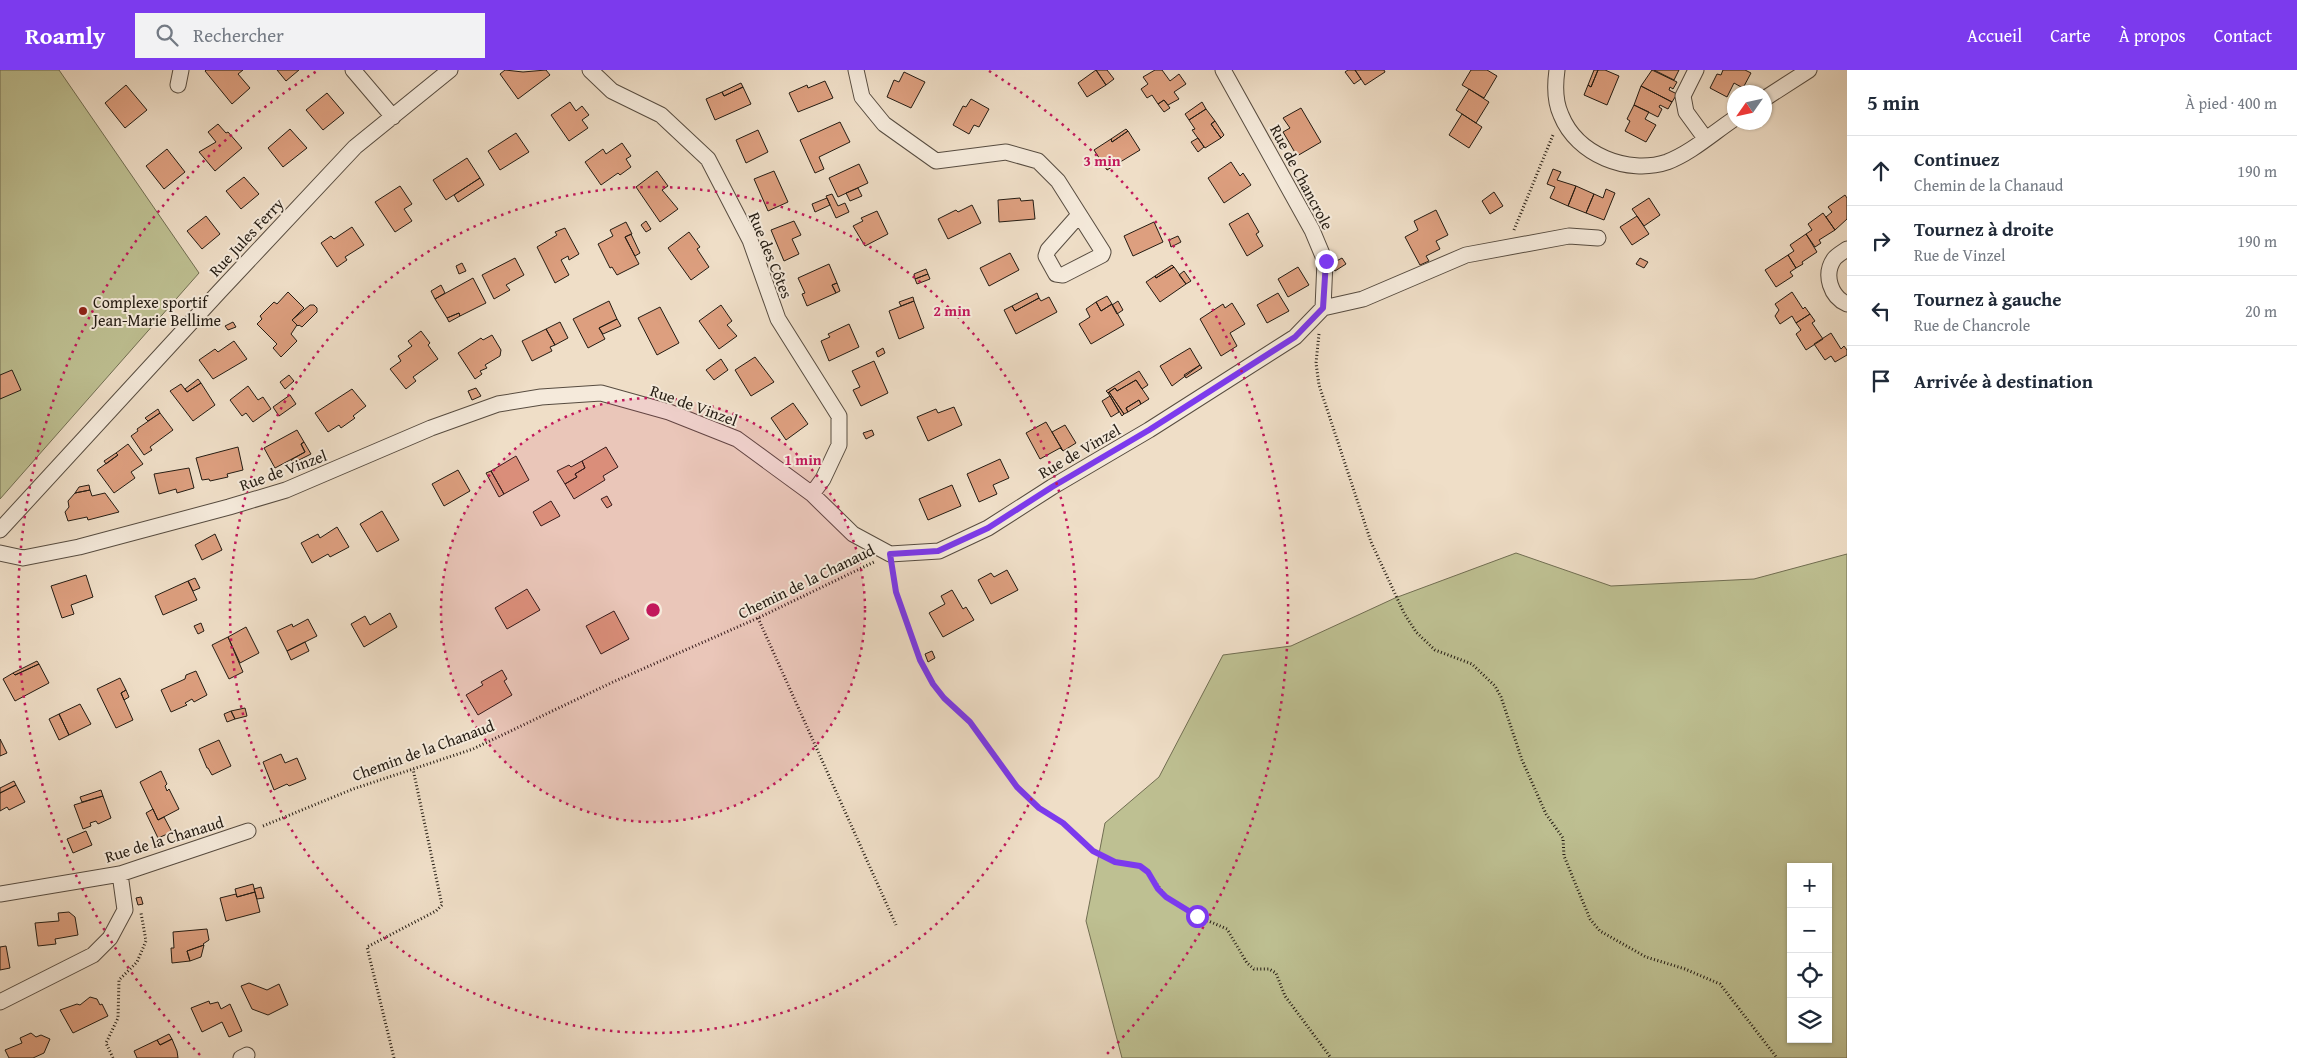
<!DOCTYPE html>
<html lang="fr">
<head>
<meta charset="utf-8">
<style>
  body { margin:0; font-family:"Gentium Book Plus",serif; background:#f2f2f3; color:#1f2937 }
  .controls { position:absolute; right:15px; bottom:15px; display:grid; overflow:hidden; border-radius:0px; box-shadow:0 1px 4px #0004 }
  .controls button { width:45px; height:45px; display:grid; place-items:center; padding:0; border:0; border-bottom:1px solid #e0e1e3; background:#fff; color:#1f2937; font:25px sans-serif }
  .compass { position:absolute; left:1727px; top:15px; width:45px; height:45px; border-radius:50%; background:#fff; box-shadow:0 1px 4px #0004; rotate:236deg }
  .stop { position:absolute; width:15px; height:15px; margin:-11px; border:4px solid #7c3aed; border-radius:50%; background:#fff }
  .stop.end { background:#7c3aed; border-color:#fff; box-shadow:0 1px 5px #0008 }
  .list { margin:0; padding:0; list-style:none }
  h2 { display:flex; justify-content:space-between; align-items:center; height:65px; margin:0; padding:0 20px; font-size:21px }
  h2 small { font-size:16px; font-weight:400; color:#747a83 }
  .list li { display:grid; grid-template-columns:32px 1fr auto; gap:15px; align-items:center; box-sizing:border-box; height:70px; padding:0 20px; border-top:1px solid #e0e1e3 }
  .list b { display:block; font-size:19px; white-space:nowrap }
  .list p { margin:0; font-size:16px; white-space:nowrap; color:#747a83 }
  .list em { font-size:16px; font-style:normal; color:#747a83 }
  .icon { flex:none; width:28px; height:28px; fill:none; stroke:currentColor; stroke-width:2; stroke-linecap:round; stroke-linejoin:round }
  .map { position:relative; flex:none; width:1847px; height:988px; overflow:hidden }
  header { display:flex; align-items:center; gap:30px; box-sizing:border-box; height:70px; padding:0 25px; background:#7c3aed; color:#fff }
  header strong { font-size:24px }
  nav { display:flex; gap:28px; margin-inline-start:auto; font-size:18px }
  .search { width:350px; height:45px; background:#f2f2f3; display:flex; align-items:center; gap:12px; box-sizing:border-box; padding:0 18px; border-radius:0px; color:#747a83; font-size:19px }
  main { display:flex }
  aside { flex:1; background:#fff }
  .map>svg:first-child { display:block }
</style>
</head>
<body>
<header>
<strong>Roamly</strong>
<div class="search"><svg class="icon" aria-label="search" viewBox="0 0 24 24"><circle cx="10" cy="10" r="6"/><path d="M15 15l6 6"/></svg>Rechercher</div>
<nav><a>Accueil</a><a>Carte</a><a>À propos</a><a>Contact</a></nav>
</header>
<main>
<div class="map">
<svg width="1847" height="988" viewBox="0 0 1847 988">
  <rect width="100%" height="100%" fill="#efdec7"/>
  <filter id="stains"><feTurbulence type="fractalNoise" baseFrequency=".004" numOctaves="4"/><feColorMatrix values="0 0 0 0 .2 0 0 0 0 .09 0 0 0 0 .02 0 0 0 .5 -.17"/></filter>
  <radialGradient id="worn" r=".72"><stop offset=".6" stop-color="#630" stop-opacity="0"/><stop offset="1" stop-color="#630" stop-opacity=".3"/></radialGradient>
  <path fill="#bec092" stroke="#716e52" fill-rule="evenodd" d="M0 0H59L199 203 0 429Z
    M1516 483 1611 516 1754 509 1847 484V988H1122L1086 851 1105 753 1159 707 1223 585 1291 576 1395 528ZM1791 797H1828V969H1791Z"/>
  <path fill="#dd9f7f" stroke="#241c13" d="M206 0H243L238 4 250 18 232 34 205 1Z
    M277 0H299L286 11Z
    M505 0 523 2 546 0 550 5 518 29 500 4Z
    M1096 0 1106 15 1087 27 1078 13Z
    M1096 0H1107L1114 9 1106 15Z
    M1155 0H1162L1170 11 1179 4 1186 14 1174 22 1179 29 1168 35 1164 30 1158 34 1152 25 1147 28 1141 19 1148 14 1143 7Z
    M1348 0H1355L1361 9 1354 14 1345 2Z
    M1355 0H1384L1385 2 1365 15Z
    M1471 0H1487L1497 6 1484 28 1462 15Z
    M1594 0H1598L1591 17 1588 15Z
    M1598 0H1605L1619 6 1607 35 1584 25 1588 15 1591 17Z
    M1652 0 1677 12 1673 19 1670 17 1669 20 1677 24 1672 32 1641 16Z
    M1654 0H1679L1674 10Z
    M1723 0H1745L1751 3 1743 18 1734 13 1727 27 1710 18 1717 4 1721 5Z
    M904 2 925 12 911 38 887 27 894 10 899 12Z
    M825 11 833 28 798 42 789 23 807 15 808 18Z
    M741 13 743 17 724 26 722 22Z
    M126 15 147 40 125 58 105 33Z
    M1641 16 1672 32 1668 39 1660 35 1659 37 1662 39 1658 47 1634 35Z
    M743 17 751 34 715 50 706 29 722 22 724 26Z
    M1469 19 1489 32 1476 53 1456 40Z
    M327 23 344 43 323 60 306 40Z
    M971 29 989 39 979 57 974 55 969 64 953 55 963 36 966 37Z
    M1164 30 1170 38 1164 42 1158 34Z
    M570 32 576 41 582 36 589 45 582 50 588 58 569 71 551 45Z
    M1202 32 1206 39 1189 50 1185 44Z
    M1634 35 1649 42 1645 49 1656 55 1646 72 1625 61 1630 51 1627 49Z
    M1301 38 1321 72 1297 86 1283 62 1290 58 1283 48Z
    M1206 39 1215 51 1211 54 1221 68 1205 78 1192 60 1195 59 1189 50Z
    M1462 44 1482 57 1469 78 1449 65Z
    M1215 51 1224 65 1221 68 1211 54Z
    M840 52 850 72 819 87 824 99 815 103 800 70Z
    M218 54 226 63 228 62 242 78 215 101 199 82 216 72 208 62Z
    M290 59 307 78 283 97 268 78Z
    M1126 59 1128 61 1112 72 1111 69Z
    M758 60 768 82 746 93 736 70Z
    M1128 61 1140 80 1107 100 1094 80 1111 69 1112 72Z
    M516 63 529 82 500 100 488 81Z
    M1198 68 1204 77 1198 82 1191 72Z
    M622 73 631 86 626 89 631 97 620 105 618 103 601 115 585 92 603 79 606 84Z
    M167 79 185 102 164 119 146 96Z
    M467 88 480 108 446 130 433 110Z
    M1231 92 1240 106 1243 103 1251 115 1224 133 1208 108Z
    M859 94 868 113 838 127 829 108Z
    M1553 99 1561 102 1557 110 1576 116 1568 136 1550 128 1555 117 1547 114Z
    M657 101 668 116 662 120 678 139 660 152 636 117Z
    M774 101 788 132 768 141 754 109Z
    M244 107 259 124 241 139 226 121Z
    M480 108 484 115 458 132 454 125Z
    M400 116 412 134 404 139 412 151 395 162 375 132Z
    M1576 116 1594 124 1586 143 1568 136Z
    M858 118 862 126 850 131 846 123Z
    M1606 119 1615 123 1604 150 1586 143 1594 124 1603 128Z
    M1494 122 1503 136 1490 144 1482 131Z
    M832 124 838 136 845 133 849 142 836 148 826 126Z
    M1845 125 1847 128V149L1835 160 1826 147 1832 142 1828 137Z
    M827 128 830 135 815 142 812 134Z
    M1020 128 1021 131 1033 130 1035 149 999 152 998 130Z
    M1649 128 1660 145 1644 156 1632 139Z
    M972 135 981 153 948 169 938 149 956 140 958 142Z
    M1436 140 1448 165 1436 171 1440 179 1426 186 1429 191 1420 195 1405 167 1418 160 1414 151Z
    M877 141 888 164 865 176 853 156 863 151 861 148Z
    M1248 143 1259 162 1256 164 1263 176 1247 186 1229 154Z
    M1823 143 1835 160 1819 170 1821 173 1815 177 1806 164 1812 160 1808 154Z
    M206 146 220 164 202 179 187 161Z
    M1637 146 1649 164 1632 175 1620 157Z
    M646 151 651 159 646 162 641 155Z
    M794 151 801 165 792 169 799 184 784 191 771 160Z
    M626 152 632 164 625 167 639 194 617 205 612 197 610 198 598 174 613 166 610 160Z
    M1154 152 1163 172 1133 186 1124 166Z
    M352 157 364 175 345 187 347 190 337 197 321 173 331 166 334 169Z
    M565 158 579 184 569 190 568 186 561 190 569 205 555 213 537 177 557 165 555 162Z
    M689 162 700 177 697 179 709 197 691 210 668 178Z
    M631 164 640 183 635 186 625 167Z
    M1806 164 1817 182 1802 192 1803 194 1796 198 1788 185 1794 181 1790 175Z
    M1178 166 1181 172 1171 177 1169 170Z
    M1010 183 1019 200 989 216 980 198Z
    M1788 185 1796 198 1790 202 1793 206 1776 217 1765 200Z
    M515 188 524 205 506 215 510 220 494 229 482 205Z
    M1342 188 1346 194 1335 201 1331 194Z
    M1640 188 1648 192 1644 198 1636 194Z
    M462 193 466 201 459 204 456 196Z
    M829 194 837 213 832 215 836 223 807 236 802 224 805 223 798 208Z
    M1172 195 1174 197 1156 208 1155 206Z
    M1174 197 1186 214 1160 232 1146 212 1155 206 1156 208Z
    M1298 197 1309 215 1288 227 1278 209Z
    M926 199 928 204 915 209 914 204Z
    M1184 201 1191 211 1186 214 1179 205Z
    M928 204 930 209 917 214 915 209Z
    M473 208 486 233 460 246 459 243 447 248 435 229Z
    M837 213 840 221 836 223 832 215Z
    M441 215 445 223 435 229 431 221Z
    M288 222 304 238 292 250 297 255 291 264 297 271 281 287 273 278 277 274 257 254 262 249 260 246 274 232 277 234Z
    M1792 222 1803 239 1805 237 1810 244 1796 253 1792 246 1780 254 1775 246 1779 240 1775 234Z
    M1037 223 1039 228 1015 241 1012 236Z
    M1278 223 1289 241 1267 253 1257 235Z
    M1107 226 1112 234 1101 241 1096 232Z
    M913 227 914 231 901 236 899 232Z
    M1049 227 1057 242 1016 264 1004 240 1012 236 1015 241 1039 228 1041 231Z
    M609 231 617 249 599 258 605 269 588 278 573 249Z
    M914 231 924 258 899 269 889 241Z
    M1118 231 1123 240 1117 244 1112 235Z
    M1096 232 1101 241 1112 234 1124 255 1091 274 1079 254 1090 247 1086 239Z
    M1232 233 1245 254 1230 263 1237 276 1221 286 1200 249 1223 234 1225 238Z
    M310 235H314L317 238V242L302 257 299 255 298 256 292 250Z
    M721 235 732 251 727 255 737 266 719 279 699 251Z
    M660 237 679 273 657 285 638 248Z
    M459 243 460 246 449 252 447 248Z
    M1810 244 1815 251 1812 253 1823 269 1806 280 1796 264 1801 260 1796 253Z
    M617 249 621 256 603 264 599 258Z
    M233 252 236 257 228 260 225 256Z
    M560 252 568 268 555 275 546 259Z
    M849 254 859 277 829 291 821 271 830 267 828 264Z
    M546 259 555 275 550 277 552 281 532 291 522 271Z
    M421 261 430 273 428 275 438 289 413 307 416 311 406 319 390 299 401 291 398 286 412 276 408 271Z
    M1831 263 1841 279 1844 276 1847 280V285L1835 292 1831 286 1825 290 1814 274Z
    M492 265 501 280 500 286 485 295 487 298 480 301 482 304 475 309 458 283 481 268 483 270Z
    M234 271 247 289 213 309 199 290 215 279 218 282Z
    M883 278 885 283 878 287 876 282Z
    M1190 278 1200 295 1172 316 1160 296Z
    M755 287 774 312 751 326 735 300Z
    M721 289 728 300 714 310 706 300Z
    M874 291 888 323 861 336 853 320 860 317 852 301Z
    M1200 295 1202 298 1186 308 1184 305Z
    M12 300 21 320 0 329V305Z
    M1139 301 1148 315 1142 319 1136 310 1117 321 1115 318 1108 323 1106 321Z
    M289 305 294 311 285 319 280 312Z
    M198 309 201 313 187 322 185 319Z
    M1136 310 1149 329 1141 334 1139 330 1126 338 1128 342 1124 344 1109 322 1115 318 1117 321Z
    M201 313 215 335 193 351 170 321 181 314 187 322Z
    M248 316 258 330 263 327 271 339 253 352 246 343 242 346 230 330Z
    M476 318 481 326 472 330 468 321Z
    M352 319 366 336 353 346 355 348 341 358 339 355 328 362 315 343Z
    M1109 322 1124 344 1122 346 1108 323Z
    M290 325 296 334 279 346 273 337Z
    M1110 326 1119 342 1111 347 1102 331Z
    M1139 330 1141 334 1128 342 1126 338Z
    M793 333 808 354 786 370 771 348Z
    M954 337 962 355 928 371 917 347 936 339 938 343Z
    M158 339 160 343 148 351 145 348Z
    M160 343 173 360 150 377 152 380 144 385 131 366 138 361 137 359Z
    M1046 352 1063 381 1060 378 1040 389 1026 363Z
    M1065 355 1076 373 1063 381 1052 362Z
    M297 360 304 372 301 374 305 382 275 398 264 378Z
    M872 360 874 365 866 369 863 363Z
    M304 372 311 384 293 393 291 390 305 382 301 374Z
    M128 374 143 394 131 402 135 408 114 423 97 400 118 385 116 383Z
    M238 377 243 400 227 404 228 407 210 411 209 409 202 410 196 388Z
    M606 377 618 397 603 406 605 410 574 429 565 414 577 407 575 404 585 398 582 391Z
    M116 383 118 385 106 394 104 391Z
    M516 386 529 410 504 424 491 401Z
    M1000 389 1009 408 993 415 997 424 979 432 967 404Z
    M582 391 585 398 575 404 577 407 565 414 557 401 569 395 571 397Z
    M189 398 194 418 177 423 176 419 159 424 154 404Z
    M458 400 470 421 444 436 432 414Z
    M491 401 504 424 499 427 486 403Z
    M89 415 90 420 75 423 79 417Z
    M952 415 961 436 928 450 919 429Z
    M90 420 92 426 105 423 119 442 88 450 87 447 68 451 65 442 69 437 68 431 75 423Z
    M607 426 612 435 607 438 601 429Z
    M551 431 560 446 541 456 533 442Z
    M382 441 399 470 377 482 360 454Z
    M337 457 349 477 330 487 328 484 312 493 301 473 318 464 320 468Z
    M215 464 222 480 202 490 195 475Z
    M1007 500 1018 520 991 534 978 510 991 503 994 507Z
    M86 505 93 527 71 535 74 544 62 548 51 516Z
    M195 508 200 518 193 521 188 511Z
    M188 511 197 530 163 545 155 526Z
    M527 519 540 540 507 559 495 538Z
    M952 520 963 539 966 537 974 550 943 567 929 543 945 534 941 526Z
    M614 541 629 569 601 584 586 556Z
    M390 543 397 557 364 577 351 554 365 546 370 555Z
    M308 549 317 566 287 581 277 561 292 554 293 557Z
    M201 553 204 561 198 564 194 556Z
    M246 557 259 583 240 593 228 567Z
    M228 567 243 602 229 609 212 575Z
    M305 572 309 581 291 590 287 581Z
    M932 581 935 588 928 592 925 584Z
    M37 591 39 594 15 605 13 603Z
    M39 594 49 613 15 631 3 609 13 603 15 605Z
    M502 600 507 609 504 611 512 625 478 645 466 625 483 615 481 612Z
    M196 601 207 625 194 632 192 629 185 633 187 635 171 642 161 620 185 609 186 605Z
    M120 608 126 620 121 623 133 650 116 658 97 619Z
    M126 620 129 627 124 630 121 623Z
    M80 634 91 654 69 665 59 644Z
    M245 638 247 646 235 649 231 641Z
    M231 641 235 649 227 652 224 644Z
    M59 644 69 665 59 670 49 649Z
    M0 669 7 683 0 686Z
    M219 670 231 696 212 705 208 698H207L199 679Z
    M281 684 285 693 297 688 306 709 289 716 287 714 274 720 263 692Z
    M161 701 167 714 165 716 167 721 169 719 179 739 158 750 140 712Z
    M14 711 16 715 0 723V718Z
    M16 715 25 732 9 740 7 737 0 741V723Z
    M101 720 103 726 82 732 80 727Z
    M103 726 111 748 98 754 96 751 90 753 91 756 83 759 74 735Z
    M153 739 158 750 164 747 172 762 158 768 146 743Z
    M86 761 92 775 73 783 67 769Z
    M253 814 255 822 237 827 235 819Z
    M261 817 264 828 257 829 254 819Z
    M255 822 260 842 226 851 220 828 236 824 237 827Z
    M141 827 143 834 138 835 136 828Z
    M69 842 75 847 78 865 55 869 56 874 38 876 35 853 59 851 58 843Z
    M207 859 209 870 203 874 204 875 187 881 190 891 172 893 171 878H174L173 862Z
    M204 875 201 887 190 891 187 881Z
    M6 876 10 898 0 900V877Z
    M249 913 267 920 279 914 288 935 268 945 252 939 241 916Z
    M90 927 97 929 100 935 102 934 108 946 73 963 60 940 77 934 80 935Z
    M209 931 210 934 218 932 221 939 230 934 242 961 229 967 222 952 202 962 191 938Z
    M31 963 36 967 41 965 50 969 44 983 33 988H9L5 980 22 973 20 968Z
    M169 964 172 969 160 975 157 970Z
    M172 969 177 981 178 988H137L134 981 157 970 160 975Z"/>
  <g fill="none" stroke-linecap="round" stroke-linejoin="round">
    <defs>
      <path id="street" d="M353 0 393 47
        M590 0 612 21 661 45 708 89 750 170 778 249 839 346V375L823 409 812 424
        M856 0 862 27 884 54 936 91 1006 82 1038 91 1058 111 1103 182 1102 185 1063 205 1056 204 1046 186 1048 180 1079 145
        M1223 0 1312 160 1325 191 1323 238
        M1557 0C1555 14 1555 32 1561 45 1577 85 1628 105 1667 92 1691 83 1713 63 1734 49
        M1696 0 1683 26 1686 42 1705 68
        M178 15 181 0
        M1764 29 1809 0
        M1847 179C1843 182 1837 185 1834 189 1823 205 1831 227 1847 234
        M1323 238 1363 229 1466 185 1569 166 1598 168
        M0 460 219 222 355 77 450 0
        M0 483 23 488 79 477 229 437 286 420 431 358 498 334 541 327 601 323 669 342 737 369 812 424 853 464 890 484 939 481 988 458 1052 417 1149 360 1295 267 1323 238
        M0 824 120 804 248 761
        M0 932 93 885 110 868 125 840 120 804
        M241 988 247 985"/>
    </defs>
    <use href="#street" stroke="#574c40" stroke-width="17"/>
    <path stroke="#241c13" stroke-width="3" stroke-dasharray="1 2.5" stroke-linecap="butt" d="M1514 160 1553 65
      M1319 264 1316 293 1319 315 1371 472 1404 543 1416 562 1435 580 1472 594 1495 616 1501 627 1522 690 1546 744 1563 768 1564 786 1590 849 1600 861 1646 887 1685 899 1720 914 1777 988
      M893 499 896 522 920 590 933 614 944 628 970 652 1017 717 1039 738 1063 753 1093 781 1115 792 1140 796 1148 802 1166 827 1197 846 1227 859 1247 893 1254 899H1269L1276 903 1285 926 1331 988
      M758 548 896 855
      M263 756 353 719 473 679 613 612 758 548 874 492
      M113 988 106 973 118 948 119 910 137 892 146 871 141 843
      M394 988 367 877 436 841 442 835 413 699"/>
    <use href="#street" stroke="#f5eadb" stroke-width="15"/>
  </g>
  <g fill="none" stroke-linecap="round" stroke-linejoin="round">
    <path stroke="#7c3aed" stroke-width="6" d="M1197 846 1166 827 1158 819 1148 802 1140 796 1115 792 1093 781 1063 753 1039 738 1017 717 970 652 944 628 933 614 920 590 896 522 890 484 938 481 988 458 1052 417 1149 360 1295 267 1323 238 1326 191"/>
  </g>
  <circle cx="653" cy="540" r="212" fill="#c2185b" fill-opacity=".12"/>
  <g fill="none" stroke="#c2185b" stroke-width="2.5" stroke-dasharray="2.5 5">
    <circle cx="653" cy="540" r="212"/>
    <circle cx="653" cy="540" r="423"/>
    <path d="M200 985A635 635 0 0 1 317 1M989 1A635 635 0 0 1 1106 985"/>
  </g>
  <circle fill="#8f2418" stroke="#f5eadb" stroke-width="2" cx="83" cy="241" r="5"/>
  <g text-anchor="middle" stroke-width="4" stroke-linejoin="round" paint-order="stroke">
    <g font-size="16" fill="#241c13" stroke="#f5eadb">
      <text transform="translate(1302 107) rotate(62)" y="6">Rue de Chancrole</text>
      <text transform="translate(246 167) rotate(-47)" y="6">Rue Jules Ferry</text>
      <text transform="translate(771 185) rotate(68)" y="6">Rue des Côtes</text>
      <text transform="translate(694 335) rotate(20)" y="6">Rue de Vinzel</text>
      <text transform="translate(1079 381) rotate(-30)" y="6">Rue de Vinzel</text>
      <text transform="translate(283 400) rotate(-20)" y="6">Rue de Vinzel</text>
      <text transform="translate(806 511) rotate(-26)" y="6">Chemin de la Chanaud</text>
      <text transform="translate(423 680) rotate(-20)" y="6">Chemin de la Chanaud</text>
      <text transform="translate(164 769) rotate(-17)" y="6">Rue de la Chanaud</text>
    </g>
    <g font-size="16" fill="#241c13" stroke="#f5eadb" text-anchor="start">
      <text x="93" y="238">Complexe sportif<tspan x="93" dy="18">Jean-Marie Bellime</tspan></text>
    </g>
  </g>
  <circle cx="653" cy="540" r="8" fill="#c2185b" stroke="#f5eadb" stroke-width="2.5"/>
  <g font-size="15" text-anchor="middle" font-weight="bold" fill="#c2185b" stroke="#f5eadb" stroke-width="4" stroke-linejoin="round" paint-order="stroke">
    <text x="1102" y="96">3 min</text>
    <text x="952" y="246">2 min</text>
    <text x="803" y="395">1 min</text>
  </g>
  <rect width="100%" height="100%" filter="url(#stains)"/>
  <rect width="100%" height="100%" fill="url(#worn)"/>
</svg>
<div class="controls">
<button>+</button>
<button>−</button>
<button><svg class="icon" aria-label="locate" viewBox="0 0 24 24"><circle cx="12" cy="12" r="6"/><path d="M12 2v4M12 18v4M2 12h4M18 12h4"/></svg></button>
<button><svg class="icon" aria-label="layers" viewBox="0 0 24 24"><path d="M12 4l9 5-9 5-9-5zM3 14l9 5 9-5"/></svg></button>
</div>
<svg class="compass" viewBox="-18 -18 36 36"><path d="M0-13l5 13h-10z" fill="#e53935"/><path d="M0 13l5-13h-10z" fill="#747a83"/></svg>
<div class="stop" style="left:1197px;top:846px"></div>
<div class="stop end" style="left:1326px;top:191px"></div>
</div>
<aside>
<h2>5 min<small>À pied · 400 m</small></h2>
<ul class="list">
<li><svg class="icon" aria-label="ahead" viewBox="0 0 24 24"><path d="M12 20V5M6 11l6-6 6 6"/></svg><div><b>Continuez</b><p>Chemin de la Chanaud</p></div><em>190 m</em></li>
<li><svg class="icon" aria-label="right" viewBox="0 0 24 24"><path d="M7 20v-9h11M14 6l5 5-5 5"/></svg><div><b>Tournez à droite</b><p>Rue de Vinzel</p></div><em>190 m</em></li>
<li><svg class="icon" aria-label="left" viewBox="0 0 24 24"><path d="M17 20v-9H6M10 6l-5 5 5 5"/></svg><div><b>Tournez à gauche</b><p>Rue de Chancrole</p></div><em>20 m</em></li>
<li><svg class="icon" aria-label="arrive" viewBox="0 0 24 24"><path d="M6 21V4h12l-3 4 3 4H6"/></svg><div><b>Arrivée à destination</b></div></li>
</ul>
</aside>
</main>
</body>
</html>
